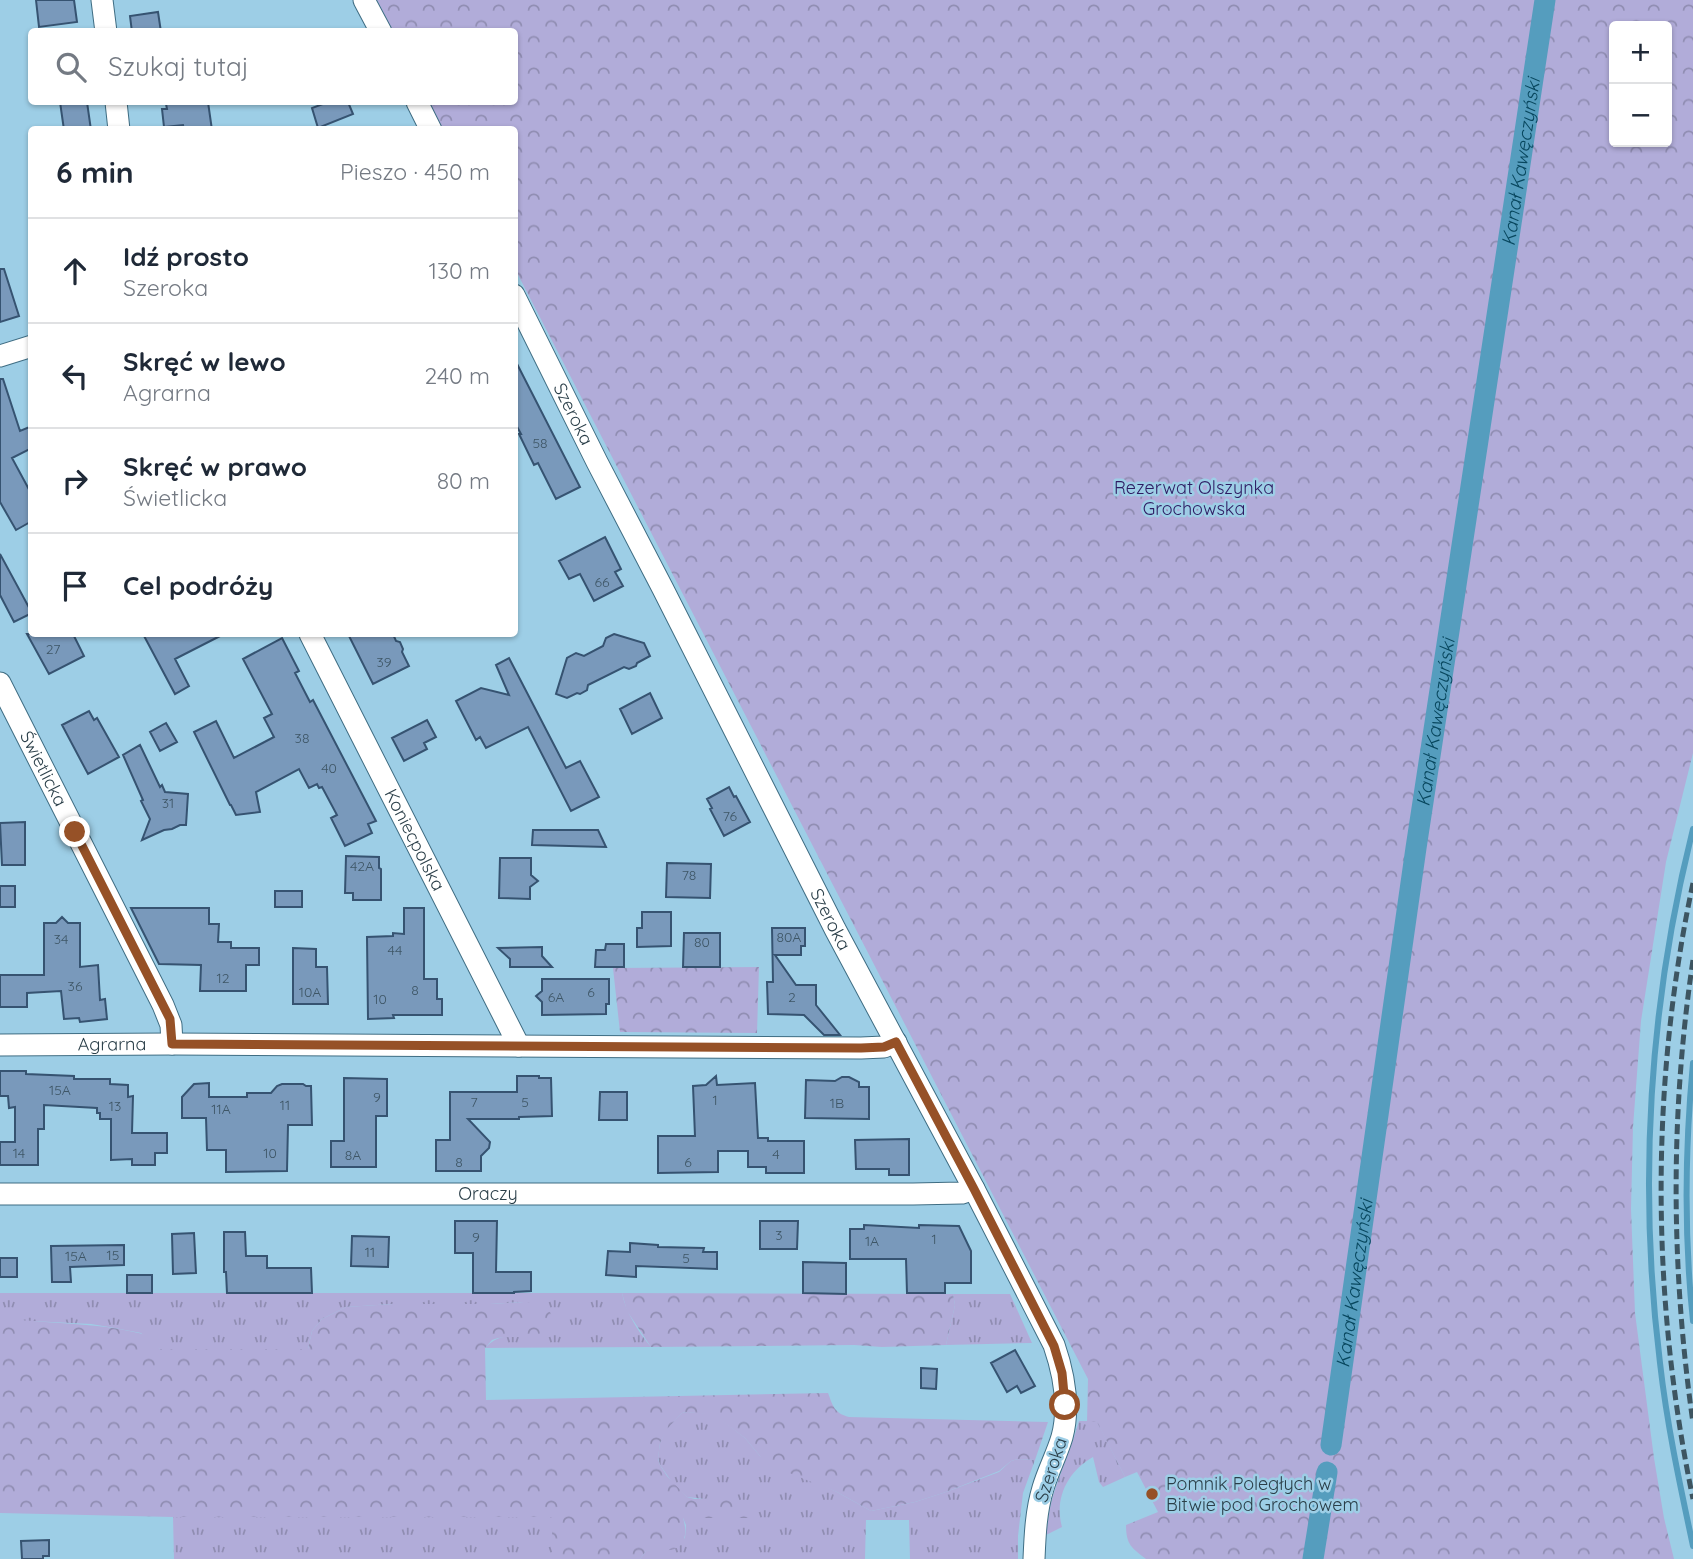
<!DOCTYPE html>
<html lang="pl">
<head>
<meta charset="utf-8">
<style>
  body { margin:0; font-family:Quicksand,sans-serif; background:#f2f2f3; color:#1f2937 }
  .controls { position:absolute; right:21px; top:21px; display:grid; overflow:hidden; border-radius:7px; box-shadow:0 2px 5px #0004 }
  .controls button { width:63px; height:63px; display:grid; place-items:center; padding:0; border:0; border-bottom:2px solid #e0e1e3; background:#fff; color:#1f2937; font:35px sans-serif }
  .stop { position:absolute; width:21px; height:21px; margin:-16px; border:5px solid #965127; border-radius:50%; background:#fff }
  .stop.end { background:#965127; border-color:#fff; box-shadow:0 2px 7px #0008 }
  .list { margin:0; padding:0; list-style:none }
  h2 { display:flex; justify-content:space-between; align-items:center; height:91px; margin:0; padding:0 28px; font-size:30px }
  h2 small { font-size:23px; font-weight:400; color:#747a83 }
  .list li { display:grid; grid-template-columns:46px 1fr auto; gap:21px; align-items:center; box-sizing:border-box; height:105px; padding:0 28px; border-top:2px solid #e0e1e3 }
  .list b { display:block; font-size:26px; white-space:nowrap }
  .list p { margin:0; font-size:23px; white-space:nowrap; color:#747a83 }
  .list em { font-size:23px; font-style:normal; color:#747a83 }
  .icon { flex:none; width:38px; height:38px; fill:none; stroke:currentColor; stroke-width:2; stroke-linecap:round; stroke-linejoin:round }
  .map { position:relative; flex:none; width:1693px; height:1559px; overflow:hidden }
  .search { position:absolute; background:#fff; box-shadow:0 2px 5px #0004; left:28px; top:28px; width:490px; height:77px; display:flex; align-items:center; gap:18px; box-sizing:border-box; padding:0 24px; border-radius:7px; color:#747a83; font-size:26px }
  .panel { position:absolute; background:#fff; box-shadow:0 2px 5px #0004; left:28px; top:126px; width:490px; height:511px; border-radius:7px }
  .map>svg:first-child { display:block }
</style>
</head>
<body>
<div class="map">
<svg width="1693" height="1559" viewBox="0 0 1693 1559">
  <defs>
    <pattern id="grass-tufts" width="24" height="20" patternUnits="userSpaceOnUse" patternTransform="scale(1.75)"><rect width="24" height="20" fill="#b1acd9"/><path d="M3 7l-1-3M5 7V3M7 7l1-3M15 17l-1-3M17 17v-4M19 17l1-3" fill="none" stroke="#908db2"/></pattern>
    <pattern id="forest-crowns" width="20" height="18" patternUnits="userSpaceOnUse" patternTransform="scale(1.75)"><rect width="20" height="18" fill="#b1acd9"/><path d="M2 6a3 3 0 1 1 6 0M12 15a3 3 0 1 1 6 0" fill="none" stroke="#908db2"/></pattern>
  </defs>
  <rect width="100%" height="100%" fill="#9dcee6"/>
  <path fill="url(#grass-tufts)" d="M0 1293H622C626 1313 638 1331 651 1347L485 1348C497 1335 507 1336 524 1336V1302L490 1304H393L346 1307 322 1319 312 1331 308 1349H160L141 1333 109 1327 91 1324 31 1321H0Z
    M953 1294H1010L1032 1343 946 1345 955 1305Z
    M687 1412 714 1414 745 1438 760 1456 837 1492 871 1511 915 1502 946 1492 999 1472 1011 1461 1018 1459 1035 1460 1023 1493 1018 1536V1559H910L909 1520H866L865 1559H640L646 1551 656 1549 667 1550 685 1538 686 1525 683 1518H754L704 1499 687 1497 674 1485 660 1465 658 1458 660 1443 667 1428 682 1413Z
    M1079 1421H1097L1125 1477 1103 1487 1099 1482 1093 1457C1068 1471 1054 1498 1062 1527L1046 1535C1048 1522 1049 1509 1053 1496 1061 1470 1072 1447 1079 1421Z
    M173 1517H553L552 1559H174Z"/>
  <path fill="url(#forest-crowns)" fill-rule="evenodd" d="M377 0H1693V753L1666 862 1641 1021 1633 1127 1631 1209 1635 1313 1654 1458 1664 1518 1674 1559H1146C1132 1548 1126 1545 1126 1525L1158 1512 1137 1472 1125 1477 1097 1422H1087L1088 1379 515 269 514 130 443 129 429 102H514V32L393 31ZM1667 26V142H1614V26Z
    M759 967 757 1033 620 1032 613 968Z
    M622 1293 953 1294 955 1305 946 1345 882 1347 854 1345 651 1347 627 1311Z
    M524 1302C537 1303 549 1305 554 1320 544 1342 519 1335 498 1338L492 1340 485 1348 486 1400 828 1393C833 1406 834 1413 849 1417L1048 1422 1035 1460 1018 1459 1011 1461 999 1471 946 1492 915 1502 871 1511 837 1492 794 1475 767 1462 760 1456 745 1438 714 1415 687 1412 682 1413 668 1428 660 1443 658 1459 660 1465 667 1476 687 1497 695 1499 723 1498 736 1501 750 1510 755 1518H683C687 1530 687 1548 670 1550 662 1551 654 1550 646 1551L640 1559H552V1517H173L0 1513V1321C20 1319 40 1322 60 1323 91 1325 122 1327 152 1337L160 1349H308L312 1331 322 1319 346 1307 393 1304H490Z"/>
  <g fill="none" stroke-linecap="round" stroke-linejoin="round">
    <path stroke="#559dbe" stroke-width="6" d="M1693 829C1649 1003 1638 1185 1660 1363 1667 1425 1680 1485 1693 1546
      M1693 1063C1685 1148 1684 1236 1693 1321"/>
    <g stroke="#559dbe" stroke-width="21">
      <path id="s1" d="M1331 1445 1416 848 1545 0"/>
      <path d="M1313 1559 1327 1472"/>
    </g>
  </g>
  <path fill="#7999bb" stroke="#365371" stroke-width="2" d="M36 0H74L77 22 39 27Z
    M158 12 161 32H132L130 16Z
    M60 102H87L91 130H64Z
    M185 102H208L212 130H184L183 125 164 127 162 109H167L166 104Z
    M328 102H348L353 114 318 128 312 108Z
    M0 269H4L19 316 0 322Z
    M514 358 580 487 556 499 538 463 534 465 519 434H521L514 421Z
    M0 379H3L20 431 32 426V448L12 458 32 495V521L16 530 0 502Z
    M605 537 621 569 615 572 623 586 594 601 580 574 569 579 559 561Z
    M0 554 32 613 14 622 0 595Z
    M27 634H73L84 656 49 674Z
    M143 634H224L175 659 189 686 175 694Z
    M348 634H393L396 641 400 642 403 649 402 652 409 666 373 684Z
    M614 634 644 643 650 656 637 663 636 666 629 669 624 667 588 685 587 690 580 694 577 693 567 698 556 694 567 658 576 653 584 656 603 646 606 638Z
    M282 638 299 671 295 673 310 702 313 700 376 821 368 824 372 833 345 846 331 818 337 815 322 787 319 788 317 784 309 788 299 769 256 792 260 812 236 815 231 805H230L194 732 216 721 234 758 274 737 264 718 272 714 243 659Z
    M509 658 566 768 580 761 599 797 571 811 528 727 486 748 480 737 476 740 456 701 481 688 509 695 496 665Z
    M650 693 662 718 632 734 620 709Z
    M89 711 94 720 97 718 119 757 88 774 62 725Z
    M427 720 436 737 424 743 427 749 404 761 392 738Z
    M166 723 177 742 160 751 150 732Z
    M140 745 160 787 162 785 165 792 188 794 186 825H180L172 829 164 830 142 840 150 819 141 801 143 800 123 755Z
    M729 787 734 797 736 796 750 822 724 836 710 809 712 808 707 799Z
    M25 822V865H2L0 823Z
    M533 830H598L606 847 532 845Z
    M346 856 379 857V868L381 869V900H353V893H345Z
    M500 858H531V875L538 881 530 887V899L499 898Z
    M667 863 711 864 710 898 666 897Z
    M0 886H15V907H0Z
    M275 891H302V907H275Z
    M131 908H209V924H219L218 942H231V948H259V965H246V991H200L201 965 159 964Z
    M404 908H424V979H437V999H442V1015H393L394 1018 368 1019 367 937 393 936V933L404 934Z
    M642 912H671V946L637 947V928H642Z
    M62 917 68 923H80V967L98 965 100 1000 105 999 107 1019 80 1022 79 1018 64 1019 61 991 27 993V1007H0V975H44V923H56Z
    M772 928H805V946H801V955H775L796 985H816V1005L840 1035H824L804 1015 768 1014 767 982H773Z
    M684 933H720V967H683Z
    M606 944H624V967H595L596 950H605Z
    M542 947V956L552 967H510V959L498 948Z
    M293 948 316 949V967H327L328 1004H293Z
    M542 979H609V1004H606V1014L542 1015V1002L536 996 542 991Z
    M0 1071H26V1074L74 1076V1079H110V1084L128 1085V1097L133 1096 132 1133H167V1153H155V1165H132V1159L111 1160V1119H100V1113H97V1108L44 1105V1129H38V1165H0V1142H15V1107L9 1108 8 1096H0Z
    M517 1076H539V1078H551L552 1116 519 1117V1119H468L490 1142 489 1148 481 1156V1171H436V1140H450V1092H517Z
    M716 1076 717 1085 755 1083 758 1138H768V1141H804V1173H766V1167H748V1151H718V1172L658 1173V1136H695L693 1086 706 1085Z
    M842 1077H849L859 1082V1087H869V1119L805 1118 806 1080 835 1081Z
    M344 1078 387 1079V1116H376V1167H331V1141H344Z
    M209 1083V1097H247V1093H271L277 1086 282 1084H303L306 1086H311L312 1125H288L287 1171 226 1172V1150H207L206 1118H182V1097L194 1084Z
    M600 1092H627V1120H599Z
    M909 1139V1175H889V1169H856L855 1140Z
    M455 1221H497L496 1272H531V1291L514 1292V1293H473V1253H455Z
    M760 1221H798L797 1249H760Z
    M864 1225 919 1228V1225L959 1226 971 1251V1283H945V1293H907L906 1259H850V1229H864Z
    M224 1232H245L246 1256H267V1268H311L312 1293H227L226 1272H224Z
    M194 1233 196 1273 173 1274 172 1234Z
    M352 1236 389 1237 388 1267 351 1266Z
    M630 1243 658 1245V1247L704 1248 703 1252H717V1269L636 1266V1277L606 1275 608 1251 630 1252Z
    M124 1245V1265L70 1267 71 1282H52L51 1246Z
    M0 1258H17V1277H0Z
    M803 1262 846 1263V1294L803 1293Z
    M127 1275H152V1293H127Z
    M1015 1350 1035 1386 1021 1393 1017 1386 1007 1392 991 1363Z
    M921 1368 937 1369 936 1389 921 1388Z
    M49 1540V1556H43V1559H22L21 1541Z"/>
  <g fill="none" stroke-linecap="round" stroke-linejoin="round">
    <defs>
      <g id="street">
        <path d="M102 0 106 32"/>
        <path d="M364 0 381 32"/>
        <path d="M116 102 119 130"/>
        <path d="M417 102 431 130"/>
        <path id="s2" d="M514 295 597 462 663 589 835 929 974 1189 1054 1345C1064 1374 1070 1407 1062 1437 1057 1454 1048 1471 1043 1488 1036 1511 1035 1535 1034 1559"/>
        <path d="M0 356 32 346"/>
        <path id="s3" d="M310 634 519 1046"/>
        <path id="s4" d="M0 683 163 1005 171 1025 172 1044"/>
        <path id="s5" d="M0 1045 172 1044 861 1048 884 1047 896 1042"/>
        <path id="s6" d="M0 1194H913L962 1193 974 1189"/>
      </g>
    </defs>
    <use href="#street" stroke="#3f6d83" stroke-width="23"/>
    <use href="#street" stroke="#fff" stroke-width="21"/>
    <path stroke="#3d5561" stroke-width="5" stroke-dasharray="10 5" stroke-linecap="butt" d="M1693 883C1650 1084 1651 1298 1693 1499
      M1693 960C1670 1114 1671 1269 1693 1423"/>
  </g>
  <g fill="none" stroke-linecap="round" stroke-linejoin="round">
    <path stroke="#965127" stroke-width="9" d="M75 832 170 1019 172 1044 861 1048 884 1047 896 1042 974 1189 1054 1346 1062 1373 1065 1405"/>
  </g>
  <circle fill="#965127" stroke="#9dcee6" stroke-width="2.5" cx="1152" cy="1494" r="7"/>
  <g text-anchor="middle" stroke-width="5" stroke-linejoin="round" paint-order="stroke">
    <g font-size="14" fill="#3e5666">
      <text x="540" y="448">58</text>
      <text x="602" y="587">66</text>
      <text x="53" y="654">27</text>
      <text x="384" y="667">39</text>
      <text x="302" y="743">38</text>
      <text x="329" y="773">40</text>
      <text x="168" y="808">31</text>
      <text x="730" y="821">76</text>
      <text x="362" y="871">42A</text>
      <text x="689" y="880">78</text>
      <text x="789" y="942">80A</text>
      <text x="61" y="944">34</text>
      <text x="702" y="947">80</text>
      <text x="395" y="955">44</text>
      <text x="223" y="983">12</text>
      <text x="75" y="991">36</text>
      <text x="415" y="995">8</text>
      <text x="310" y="997">10A</text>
      <text x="591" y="997">6</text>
      <text x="556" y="1002">6A</text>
      <text x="792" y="1002">2</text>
      <text x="380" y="1004">10</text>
      <text x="60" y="1095">15A</text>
      <text x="377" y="1102">9</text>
      <text x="715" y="1105">1</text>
      <text x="474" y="1107">7</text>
      <text x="525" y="1107">5</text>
      <text x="837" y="1108">1B</text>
      <text x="285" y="1110">11</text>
      <text x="115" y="1111">13</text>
      <text x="221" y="1114">11A</text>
      <text x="19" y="1158">14</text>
      <text x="270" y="1158">10</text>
      <text x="776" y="1159">4</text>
      <text x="353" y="1160">8A</text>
      <text x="459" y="1167">8</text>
      <text x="688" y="1167">6</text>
      <text x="779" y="1240">3</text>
      <text x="476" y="1242">9</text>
      <text x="934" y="1244">1</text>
      <text x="872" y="1246">1A</text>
      <text x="370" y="1257">11</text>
      <text x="113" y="1260">15</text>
      <text x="76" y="1261">15A</text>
      <text x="686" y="1263">5</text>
    </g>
    <g font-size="18" fill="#2b3f49" stroke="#9dcee6">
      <text dy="6" stroke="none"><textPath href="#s2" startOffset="133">Szeroka</textPath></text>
      <text dy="6" stroke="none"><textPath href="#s4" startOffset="96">Świetlicka</textPath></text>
      <text dy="6" stroke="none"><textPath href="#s3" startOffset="231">Koniecpolska</textPath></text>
      <text dy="6" stroke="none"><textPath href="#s2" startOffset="700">Szeroka</textPath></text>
      <text dy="6" stroke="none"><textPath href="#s5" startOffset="112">Agrarna</textPath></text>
      <text dy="6" stroke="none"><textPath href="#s6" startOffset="488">Oraczy</textPath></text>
      <text transform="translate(1051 1470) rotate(-72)" y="6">Szeroka</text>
    </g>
    <g font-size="18" fill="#2e1b62" stroke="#9dcee6">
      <text x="1194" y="494">Rezerwat Olszynka<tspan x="1194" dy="21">Grochowska</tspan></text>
    </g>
    <g font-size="18" fill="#2b3f49" stroke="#9dcee6" text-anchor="start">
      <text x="1166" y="1490">Pomnik Poległych w<tspan x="1166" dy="21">Bitwie pod Grochowem</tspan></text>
    </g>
    <g font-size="19" font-style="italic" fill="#08475e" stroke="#9dcee6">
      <text dy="7" stroke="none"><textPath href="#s1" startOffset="1297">Kanał Kawęczyński</textPath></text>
      <text dy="7" stroke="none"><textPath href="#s1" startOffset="730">Kanał Kawęczyński</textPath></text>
      <text dy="7" stroke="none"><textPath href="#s1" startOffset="163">Kanał Kawęczyński</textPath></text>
    </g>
  </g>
</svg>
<div class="controls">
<button>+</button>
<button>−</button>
</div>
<div class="stop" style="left:1065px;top:1405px"></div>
<div class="stop end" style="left:75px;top:832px"></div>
<div class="search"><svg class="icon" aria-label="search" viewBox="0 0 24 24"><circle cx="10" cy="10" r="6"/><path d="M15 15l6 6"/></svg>Szukaj tutaj</div>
<section class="panel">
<h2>6 min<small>Pieszo · 450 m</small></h2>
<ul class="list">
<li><svg class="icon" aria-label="ahead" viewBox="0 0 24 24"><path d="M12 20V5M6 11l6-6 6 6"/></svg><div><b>Idź prosto</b><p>Szeroka</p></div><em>130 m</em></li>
<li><svg class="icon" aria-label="left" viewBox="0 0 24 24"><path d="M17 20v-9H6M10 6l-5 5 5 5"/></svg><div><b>Skręć w lewo</b><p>Agrarna</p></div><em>240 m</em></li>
<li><svg class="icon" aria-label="right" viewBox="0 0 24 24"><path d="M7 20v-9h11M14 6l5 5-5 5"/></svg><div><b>Skręć w prawo</b><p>Świetlicka</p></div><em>80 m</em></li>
<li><svg class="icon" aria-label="arrive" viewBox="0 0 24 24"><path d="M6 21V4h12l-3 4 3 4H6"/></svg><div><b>Cel podróży</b></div></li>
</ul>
</section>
</div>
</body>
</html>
